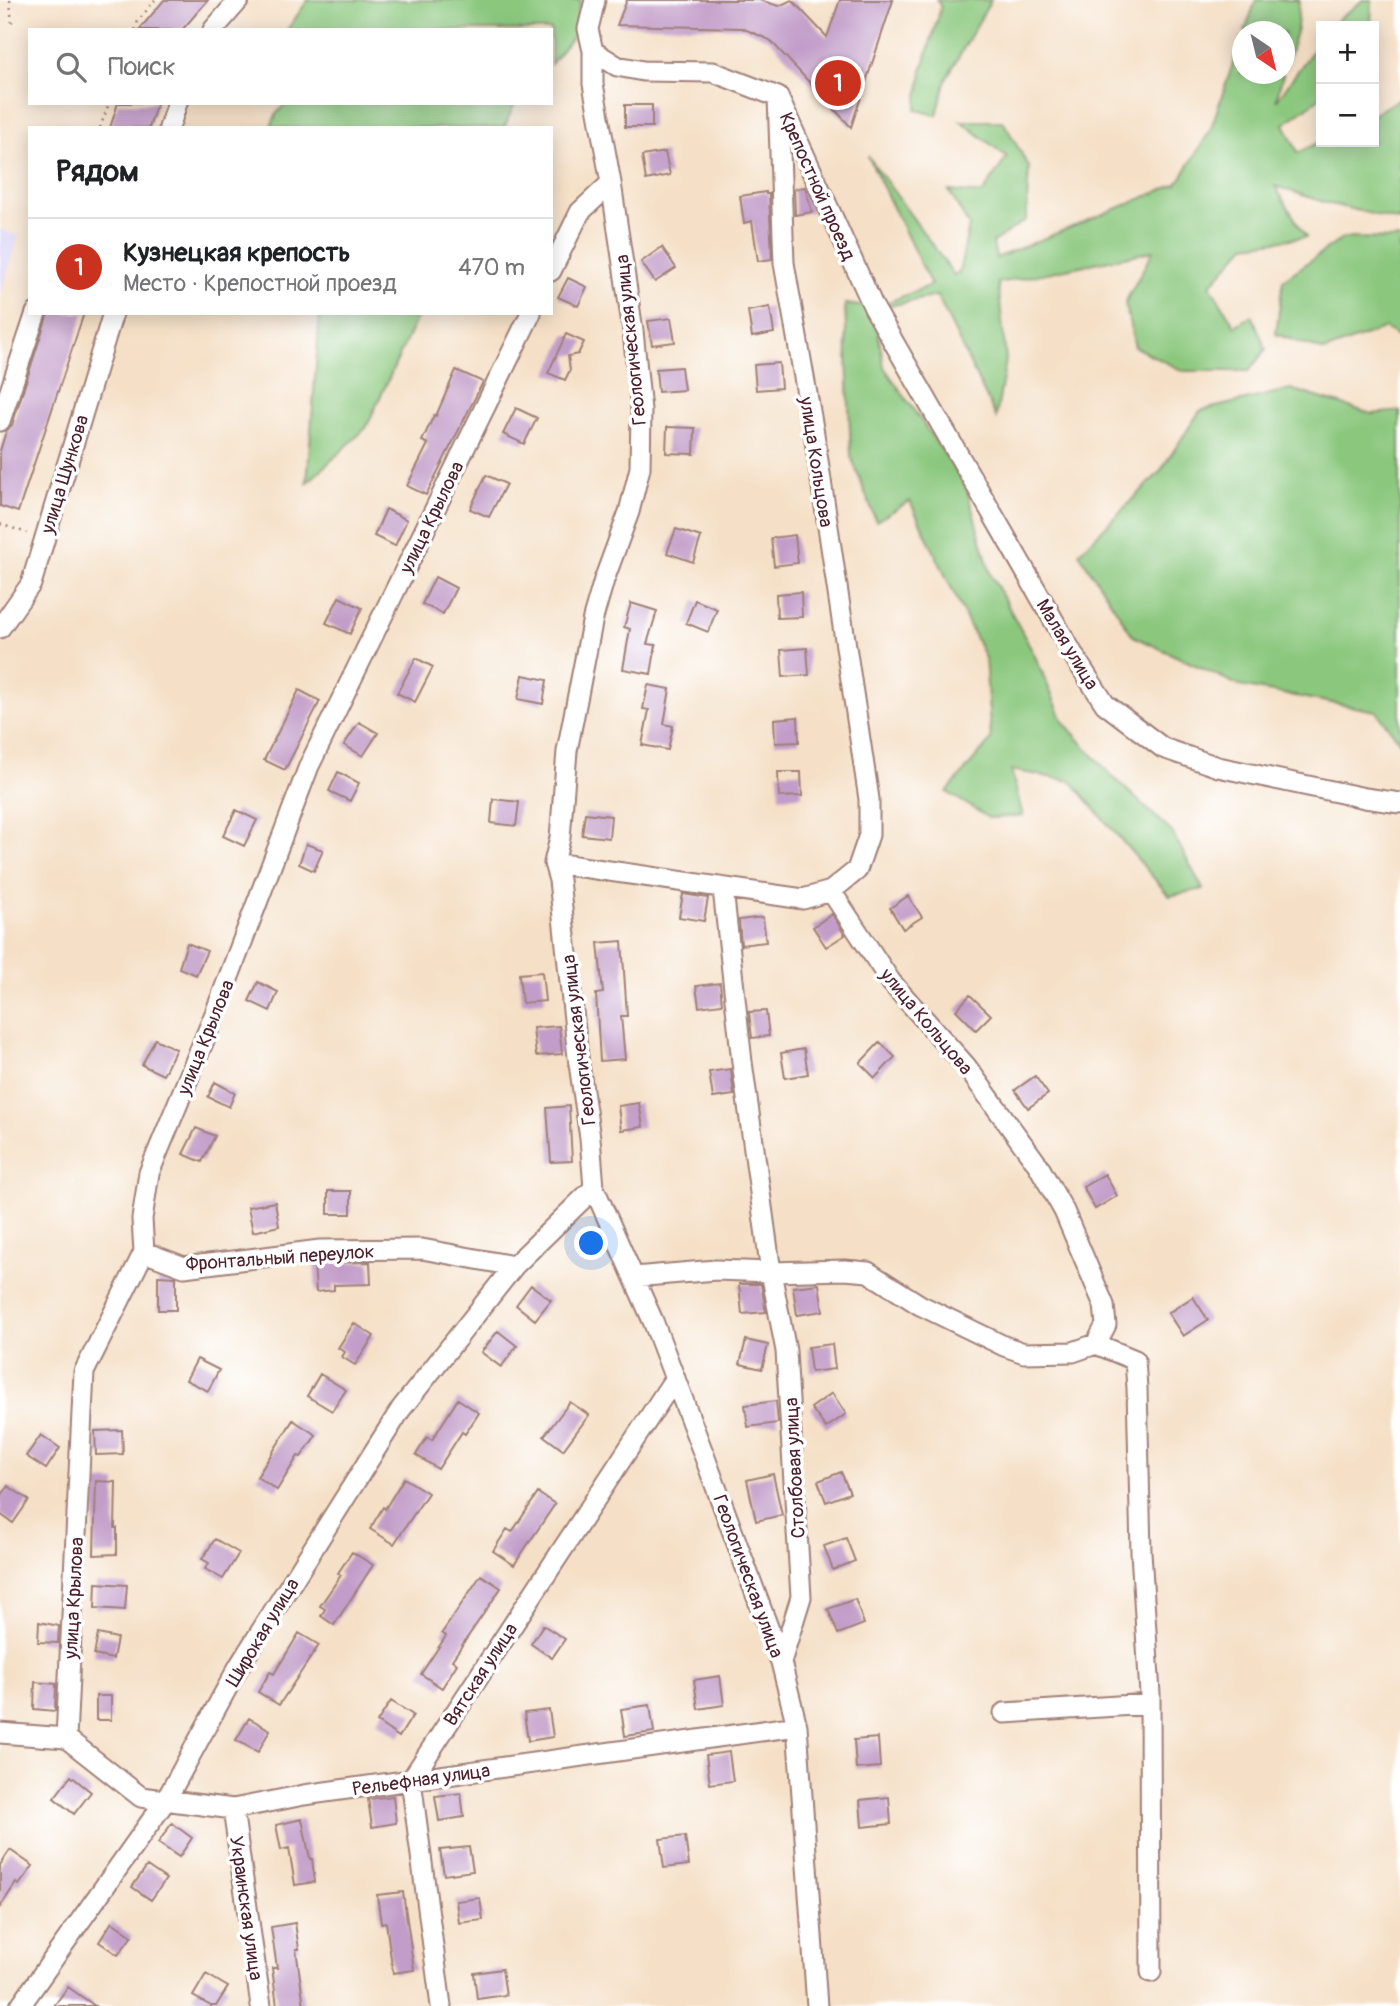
<!DOCTYPE html>
<html lang="ru">
<head>
<meta charset="utf-8">
<style>
  body { margin:0; font-family:Pangolin,sans-serif; background:#f6f6f6; color:#202124 }
  .controls { position:absolute; right:21px; top:21px; display:grid; overflow:hidden; border-radius:0px; box-shadow:0 4px 18px #0003 }
  .controls button { width:63px; height:63px; display:grid; place-items:center; padding:0; border:0; border-bottom:2px solid #e0e0e0; background:#fff; color:#202124; font:35px sans-serif }
  .compass { position:absolute; left:1232px; top:21px; width:63px; height:63px; border-radius:50%; background:#fff; box-shadow:0 4px 18px #0003; rotate:145deg }
  .you { position:absolute; left:592px; top:1244px; width:24px; height:24px; margin:-18px; border:5px solid #fff; border-radius:50%; background:#1a73e8; box-shadow:0 0 0 10px #1a73e833 }
  .badge { display:grid; place-items:center; width:46px; height:46px; border-radius:50%; background:#c8321e; color:#fff; font-size:23px; font-weight:700 }
  .pin { position:absolute; translate:-50% -50%; border:4px solid #fff; box-shadow:0 2px 7px #0006 }
  .list { margin:0; padding:0; list-style:none }
  h2 { display:flex; justify-content:space-between; align-items:center; height:91px; margin:0; padding:0 28px; font-size:30px }
  h2 small { font-size:23px; font-weight:400; color:#757577 }
  .list li { display:grid; grid-template-columns:46px 1fr auto; gap:21px; align-items:center; box-sizing:border-box; height:98px; padding:0 28px; border-top:2px solid #e0e0e0 }
  .list b { display:block; font-size:26px; white-space:nowrap }
  .list p { margin:0; font-size:23px; white-space:nowrap; color:#757577 }
  .list em { font-size:23px; font-style:normal; color:#757577 }
  .icon { flex:none; width:38px; height:38px; fill:none; stroke:currentColor; stroke-width:2; stroke-linecap:round; stroke-linejoin:round }
  .map { position:relative; flex:none; width:1400px; height:2006px; overflow:hidden }
  .search { position:absolute; background:#fff; box-shadow:0 4px 18px #0003; left:28px; top:28px; width:525px; height:77px; display:flex; align-items:center; gap:18px; box-sizing:border-box; padding:0 24px; border-radius:0px; color:#757577; font-size:26px }
  .panel { position:absolute; background:#fff; box-shadow:0 4px 18px #0003; left:28px; top:126px; width:525px; height:189px; border-radius:0px }
  .map>svg:first-child { display:block }
</style>
</head>
<body>
<div class="map">
<svg width="1400" height="2006" viewBox="0 0 1400 2006">
  <rect width="100%" height="100%" fill="#fff"/>
  <filter id="ink" filterUnits="userSpaceOnUse"><feTurbulence type="fractalNoise" baseFrequency=".0143" numOctaves="2"/><feDisplacementMap in="SourceGraphic" scale="14" xChannelSelector="R" yChannelSelector="G"/><feConvolveMatrix kernelMatrix="1 2 1 2 8 2 1 2 1" color-interpolation-filters="sRGB"/></filter>
  <filter id="wash" filterUnits="userSpaceOnUse"><feTurbulence type="fractalNoise" baseFrequency=".00686" numOctaves="4" result="noise"/><feDisplacementMap in="SourceGraphic" scale="28" xChannelSelector="R" yChannelSelector="G"/><feGaussianBlur stdDeviation="1.57" result="paint"/><feColorMatrix in="noise" values="0 0 0 0 0 0 0 0 0 0 0 0 0 0 0 0 0 1.4 0 .05"/><feComposite in="paint" operator="in"/></filter>
  <g filter="url(#wash)">
    <rect width="100%" height="100%" fill="#f5e0c7"/>
    <path fill="#dbd6f7" d="M0 229 19 236 0 295Z"/>
    <path fill="#8bc87e" stroke="#6a7454" stroke-width="2" d="M308 0H581L573 36 551 64V30H287Z
      M937 0H991L946 79 937 115 916 110 922 71 941 7Z
      M1256 0H1299L1297 28 1285 69 1284 32 1245 31Z
      M1363 0H1372L1371 26H1330Z
      M1242 37V74H1283L1276 101 1321 39V97L1284 124 1298 153 1321 141 1374 142V114L1400 98V221L1327 203 1275 186 1306 237 1246 245 1210 285 1235 326 1252 315 1266 349 1249 371H1183L1135 347 1125 303 1153 251 998 283 1006 360 996 417 937 296 874 309 884 367 965 484 991 575 1034 654 1064 723 1110 774 1172 832 1203 889 1169 896 1071 781 1011 770 1023 816 989 818 947 792 991 740 985 658 910 501 876 521 851 456 845 304 874 308 931 285 868 156 954 275 959 273 969 226 949 191 982 194 1007 157 961 121H1003L1029 167 1026 220 993 242 996 258 1177 184 1210 131Z
      M286 103H515L504 128H270L277 113Z
      M1343 238 1400 239V338L1385 328 1324 351 1276 334 1283 280Z
      M320 313H419L366 428 307 483Z
      M1291 389 1372 414 1400 411V742L1376 711 1240 686 1133 636 1079 553 1159 473 1200 411Z"/>
    <g id="blocks">
      <path fill="#c29dc9" d="M164 0H208L182 30H139Z
        M627 0H759L779 6 792 0 827 37 840 0H893L851 127 770 40 742 28 617 25Z
        M118 103H157L149 128H110Z
        M625 105H652V127H625Z
        M665 152 670 175 646 180 642 156Z
        M805 187 812 212 795 215 794 189Z
        M766 192V194H769L772 259 758 261 752 221 744 223 740 196Z
        M662 247 676 268 655 282 641 262Z
        M568 278 587 287 578 306 558 297Z
        M770 307 774 333 752 337 748 311Z
        M48 313H84L18 512 0 506V451L6 431 12 425Z
        M671 318 675 342 652 345 648 321Z
        M566 334 584 342 578 354 568 356 570 370 565 380 548 373Z
        M779 363 781 388 756 390 754 365Z
        M681 367 684 390 658 392 656 369Z
        M456 370 483 382 426 495 407 486 428 444 422 441 434 415 436 416Z
        M516 408 537 418 524 444 503 434Z
        M667 427 695 428 694 454 666 453Z
        M486 475 506 484 489 517 470 509Z
        M386 509 407 520 395 546 374 536Z
        M676 529 701 537 693 562 667 553Z
        M795 535 798 563 774 566 771 538Z
        M435 577 456 588 443 614 422 604Z
        M801 592 802 617 777 618 776 594Z
        M339 597 362 608 350 634 326 623Z
        M695 600 717 609 708 632 686 623Z
        M631 603 657 611 647 644 656 645 651 674 623 669 630 629 624 627Z
        M807 648 809 675 783 677 781 650Z
        M416 658 433 667 415 702 397 693Z
        M523 675 547 680 543 704 518 699Z
        M648 685 670 689 664 724 673 726 668 750 642 745 649 710 643 709Z
        M299 690 320 701 285 770 264 760Z
        M798 717 799 742 775 743 774 719Z
        M359 722 378 733 363 756 344 745Z
        M338 772 359 783 350 801 329 791Z
        M778 772H801L802 796 779 797Z
        M493 799 519 802 516 826 491 823Z
        M236 810 257 820 244 846 223 836Z
        M585 813 611 816 609 838 582 835Z
        M306 844 323 850 314 871 299 864Z
        M683 894 708 898 704 921 679 917Z
        M908 896 922 917 903 929 890 908Z
        M832 914 845 935 826 947 813 927Z
        M763 917 766 942 741 945 739 920Z
        M622 941 627 1016H621L625 1059 600 1061 596 994 603 993 598 943Z
        M187 943 207 951 196 975 179 968Z
        M542 972 545 1001 522 1003 519 974Z
        M258 982 278 992 270 1011 249 1001Z
        M720 983 722 1004 699 1007 696 986Z
        M970 995 991 1015 976 1030 956 1010Z
        M766 1011 769 1036 752 1038 749 1012Z
        M559 1026 562 1054 536 1056 533 1028Z
        M155 1039 176 1049 163 1075 142 1065Z
        M880 1042 895 1057 875 1078 860 1063Z
        M804 1049 808 1074 785 1078 781 1053Z
        M731 1069 734 1095 713 1098 709 1072Z
        M1035 1076 1048 1094 1028 1108 1015 1090Z
        M215 1082 235 1093 229 1107 208 1097Z
        M639 1103 643 1127 621 1130 618 1106Z
        M569 1106 572 1161 551 1162 547 1108Z
        M196 1128 215 1136 202 1162 183 1154Z
        M1105 1174 1117 1196 1095 1209 1083 1187Z
        M328 1191H351V1214H328Z
        M275 1202 279 1226 253 1232 248 1207Z
        M370 1262 371 1284 334 1285V1290L316 1292 314 1263Z
        M158 1276 176 1277V1310H158Z
        M739 1284H761L766 1312 742 1314Z
        M819 1284 823 1311 797 1315 793 1287Z
        M531 1285 551 1300 535 1320 516 1305Z
        M1193 1297 1208 1320 1183 1336 1168 1313Z
        M354 1323 374 1336 355 1365 342 1357 345 1352 338 1348Z
        M498 1331 517 1346 501 1367 481 1352Z
        M746 1340 768 1345 762 1369 740 1364Z
        M832 1344 835 1369 811 1372 808 1347Z
        M197 1359 219 1370 208 1391 186 1380Z
        M320 1374 346 1390 332 1411 307 1396Z
        M832 1393 846 1414 826 1428 811 1408Z
        M458 1399 479 1413 465 1434 462 1432 438 1469 416 1455 427 1437 432 1440Z
        M776 1401 778 1423 748 1427 745 1405Z
        M570 1402 589 1415 563 1450 544 1436Z
        M293 1420 316 1435 301 1457 298 1456 277 1490 257 1477Z
        M122 1430 123 1454 96 1455 95 1431Z
        M41 1435 60 1448 46 1469 26 1456Z
        M841 1472 850 1493 826 1502 818 1481Z
        M773 1474 782 1515 756 1521 747 1480Z
        M404 1478 428 1493 394 1544 370 1529 383 1507 385 1509Z
        M96 1481 116 1482 115 1528H117V1554L94 1555Z
        M8 1486 29 1500 13 1523 0 1514V1498Z
        M538 1493 555 1504 514 1565 493 1551 507 1529 512 1532Z
        M846 1538 855 1561 833 1570 824 1546Z
        M215 1539 239 1553 223 1579 205 1569 209 1563 202 1559Z
        M352 1552 373 1565 334 1625 321 1616 325 1609 320 1606 341 1575 338 1573Z
        M481 1575 501 1588 452 1660 457 1664 442 1688 421 1674 446 1636 442 1633Z
        M96 1583 127 1585 125 1610 95 1608Z
        M855 1599 864 1624 838 1634 828 1609Z
        M39 1622 59 1626 58 1643 38 1642Z
        M543 1625 565 1639 552 1658 531 1644Z
        M299 1633 319 1645 279 1705 258 1692 270 1672 274 1674Z
        M98 1634 117 1638 113 1659 94 1655Z
        M720 1676 724 1705 698 1709 694 1680Z
        M35 1682 56 1684 55 1711 34 1709Z
        M96 1696H111V1720H96Z
        M391 1701 413 1715 399 1737 377 1722Z
        M650 1705 654 1732 625 1736 621 1709Z
        M549 1710 553 1737 528 1741 524 1713Z
        M249 1718 270 1730 258 1752 236 1740Z
        M878 1738 880 1767 856 1769 854 1740Z
        M729 1752 733 1781 710 1784 706 1755Z
        M71 1776 91 1792 74 1814 54 1798Z
        M461 1793 464 1817 439 1821 435 1796Z
        M393 1796 396 1823 372 1827 368 1799Z
        M889 1797 891 1824 862 1827 860 1800Z
        M302 1819 310 1859H312L315 1882 295 1885 289 1848 281 1850 276 1825Z
        M172 1823 192 1838 179 1857 158 1843Z
        M685 1836 689 1865 664 1868 660 1839Z
        M469 1847 473 1871 444 1875 440 1850Z
        M10 1850 33 1866 19 1885 16 1883 0 1907V1865Z
        M147 1866 166 1879 151 1900 132 1887Z
        M403 1892 414 1970 393 1973 386 1922 381 1923 377 1895Z
        M480 1898 483 1920 459 1923 456 1901Z
        M112 1922 132 1936 118 1955 99 1942Z
        M295 1923 299 1949H296L304 2006H277L272 1968H277L271 1927Z
        M502 1969 506 1995 477 1999 474 1973Z
        M206 1974 228 1987 216 2006H211L193 1996Z
        M68 1987 95 2006H54Z"/>
    </g>
  </g>
  <g filter="url(#ink)">
    <use href="#blocks" fill-opacity="0" stroke="#a08079" stroke-width="2"/>
    <g fill="none" stroke-linecap="round" stroke-linejoin="round">
      <defs>
        <path id="minor" d="M595 0 588 29 593 51 617 66 643 71 713 72 778 97 874 308 1077 661 1105 704 1163 748 1218 767 1365 798 1400 803
          M213 30 239 0
          M593 51V84L611 183 633 331 641 410 640 468 629 512 604 580 593 618 567 751 560 838 554 863 559 880 578 1057 590 1138 594 1188 653 1321 704 1455 781 1662 797 1726 817 2006
          M169 128 177 103
          M551 271 580 212 611 183
          M0 421 36 313
          M0 628 31 584 113 313
          M554 863 803 899 831 891
          M723 889 742 1062 771 1272 786 1351 801 1597 781 1662
          M144 1252 184 1267 320 1250 422 1249 514 1266 594 1188
          M634 1277 716 1270 771 1272 845 1270 868 1272 920 1305 1004 1346 1024 1353 1073 1352 1096 1344 1106 1325 1104 1305 1064 1211 1038 1165 966 1066 891 982 831 891 857 870 869 835V799L814 434 784 263 778 97
          M1096 1344 1135 1360 1137 1388 1141 1552 1150 1694 1151 1972
          M1004 1713 1150 1704
          M0 1733 66 1738
          M66 1738 84 1372 144 1252 142 1219 149 1173 214 1016 309 766 531 313
          M66 1738 141 1797 233 1809 304 1795 797 1726
          M233 1809 261 2006
          M20 2006 166 1800 239 1666 401 1409 514 1266
          M441 2006 411 1780 675 1378"/>
      </defs>
      <use href="#minor" stroke="#a08079" stroke-width="23"/>
      <path stroke="#a08079" stroke-width="2.5" stroke-dasharray="2 5" stroke-linecap="butt" d="M10 0 12 25
        M135 30 138 21 155 0
        M100 128 109 103
        M0 524 27 533"/>
      <use href="#minor" stroke="#fff" stroke-width="19"/>
    </g>
  </g>
  <g text-anchor="middle" stroke-width="7" stroke-linejoin="round" paint-order="stroke">
    <g font-size="19" fill="#4a1f2b" stroke="#fff">
      <text transform="translate(818 186) rotate(66)" y="7">Крепостной проезд</text>
      <text transform="translate(630 340) rotate(-96)" y="7">Геологическая улица</text>
      <text transform="translate(817 462) rotate(81)" y="7">улица Кольцова</text>
      <text transform="translate(64 474) rotate(-73)" y="7">улица Шункова</text>
      <text transform="translate(431 517) rotate(-64)" y="7">улица Крылова</text>
      <text transform="translate(1068 644) rotate(59)" y="7">Малая улица</text>
      <text transform="translate(927 1021) rotate(50)" y="7">улица Кольцова</text>
      <text transform="translate(205 1037) rotate(-68)" y="7">улица Крылова</text>
      <text transform="translate(578 1040) rotate(-97)" y="7">Геологическая улица</text>
      <text transform="translate(280 1257) rotate(-4)" y="7">Фронтальный переулок</text>
      <text transform="translate(794 1468) rotate(-93)" y="7">Столбовая улица</text>
      <text transform="translate(749 1576) rotate(70)" y="7">Геологическая улица</text>
      <text transform="translate(73 1598) rotate(-87)" y="7">улица Крылова</text>
      <text transform="translate(262 1632) rotate(-59)" y="7">Широкая улица</text>
      <text transform="translate(480 1674) rotate(-57)" y="7">Вятская улица</text>
      <text transform="translate(421 1779) rotate(-8)" y="7">Рельефная улица</text>
      <text transform="translate(247 1908) rotate(82)" y="7">Украинская улица</text>
    </g>
  </g>
</svg>
<div class="controls">
<button>+</button>
<button>−</button>
</div>
<svg class="compass" viewBox="-18 -18 36 36"><path d="M0-13l5 13h-10z" fill="#e53935"/><path d="M0 13l5-13h-10z" fill="#757577"/></svg>
<div class="you"></div>
<div class="pin badge" style="left:838px;top:83px">1</div>
<div class="search"><svg class="icon" aria-label="search" viewBox="0 0 24 24"><circle cx="10" cy="10" r="6"/><path d="M15 15l6 6"/></svg>Поиск</div>
<section class="panel">
<h2>Рядом<small></small></h2>
<ul class="list">
<li><span class="badge">1</span><div><b>Кузнецкая крепость</b><p>Место · Крепостной проезд</p></div><em>470 m</em></li>
</ul>
</section>
</div>
</body>
</html>
